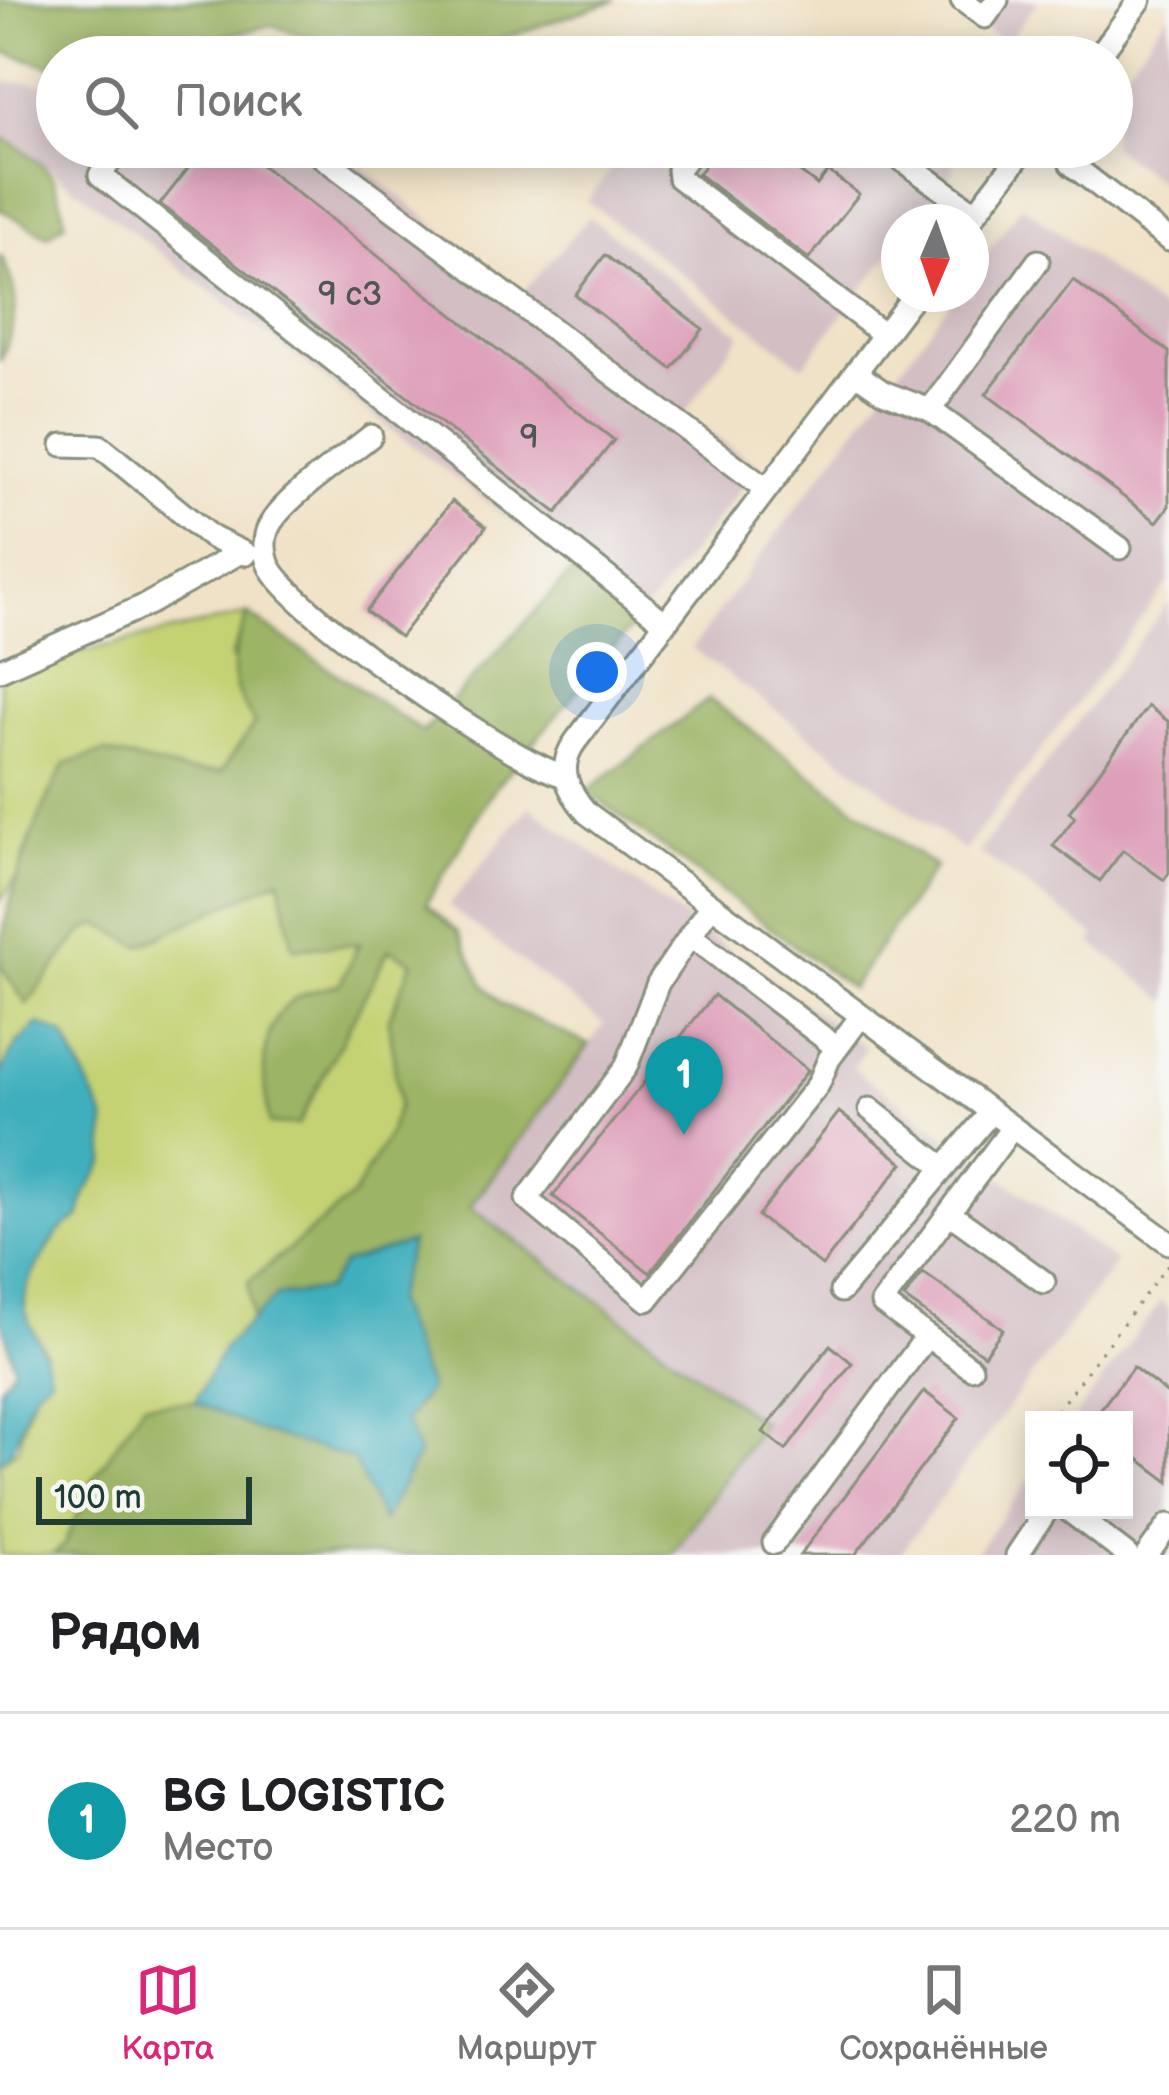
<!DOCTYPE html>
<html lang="ru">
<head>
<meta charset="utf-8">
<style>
  body { margin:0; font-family:"Balsamiq Sans",sans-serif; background:#f2f2f2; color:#202124 }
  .controls { position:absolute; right:36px; bottom:36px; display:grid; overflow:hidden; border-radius:0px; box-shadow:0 6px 30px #0003 }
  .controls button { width:108px; height:108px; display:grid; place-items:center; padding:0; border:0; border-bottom:3px solid #e0e0e0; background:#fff; color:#202124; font:60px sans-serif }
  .compass { position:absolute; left:881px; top:204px; width:108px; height:108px; border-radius:50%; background:#fff; box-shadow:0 6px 30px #0003; rotate:182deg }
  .scale { position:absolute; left:36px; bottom:30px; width:216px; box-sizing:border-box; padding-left:12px; border:6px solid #1f3d34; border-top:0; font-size:33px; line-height:42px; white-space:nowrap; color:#1f3d34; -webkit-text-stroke:9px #f6f6f2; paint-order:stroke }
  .you { position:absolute; left:597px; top:672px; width:42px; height:42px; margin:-30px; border:9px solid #fff; border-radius:50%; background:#1a73e8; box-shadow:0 0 0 18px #1a73e833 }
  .badge { display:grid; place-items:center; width:78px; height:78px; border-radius:50%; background:#db2777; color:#fff; font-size:39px; font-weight:700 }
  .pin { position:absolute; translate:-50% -99px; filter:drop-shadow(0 3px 6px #0008) }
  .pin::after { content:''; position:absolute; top:63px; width:42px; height:36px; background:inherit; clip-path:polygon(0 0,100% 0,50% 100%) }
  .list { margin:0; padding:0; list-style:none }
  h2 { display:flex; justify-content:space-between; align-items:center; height:156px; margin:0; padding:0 48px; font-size:51px }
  h2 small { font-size:39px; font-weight:400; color:#757577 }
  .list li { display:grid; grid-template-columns:78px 1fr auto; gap:36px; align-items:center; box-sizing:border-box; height:216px; padding:0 48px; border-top:3px solid #e0e0e0 }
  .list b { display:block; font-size:45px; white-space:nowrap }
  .list p { margin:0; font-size:39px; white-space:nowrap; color:#757577 }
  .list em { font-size:39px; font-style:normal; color:#757577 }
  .icon { flex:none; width:66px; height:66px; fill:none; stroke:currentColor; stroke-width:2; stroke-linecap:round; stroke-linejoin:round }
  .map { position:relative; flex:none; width:1169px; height:1555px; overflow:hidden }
  .search { position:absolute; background:#fff; box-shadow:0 6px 30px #0003; left:36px; right:36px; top:36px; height:132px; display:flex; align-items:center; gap:30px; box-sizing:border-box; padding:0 42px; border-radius:66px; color:#757577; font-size:45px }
  .sheet { height:372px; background:#fff }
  nav { display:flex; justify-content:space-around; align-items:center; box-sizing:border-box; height:168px; border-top:3px solid #e0e0e0; background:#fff; font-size:33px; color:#757577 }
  nav a { display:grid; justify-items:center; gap:6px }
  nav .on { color:#db2777 }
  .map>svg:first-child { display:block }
</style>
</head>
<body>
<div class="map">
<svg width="1169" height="1555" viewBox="0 0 1169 1555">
  <rect width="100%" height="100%" fill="#f6f6f2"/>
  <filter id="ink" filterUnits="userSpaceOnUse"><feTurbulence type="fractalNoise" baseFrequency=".00833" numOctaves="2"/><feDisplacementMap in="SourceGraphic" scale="24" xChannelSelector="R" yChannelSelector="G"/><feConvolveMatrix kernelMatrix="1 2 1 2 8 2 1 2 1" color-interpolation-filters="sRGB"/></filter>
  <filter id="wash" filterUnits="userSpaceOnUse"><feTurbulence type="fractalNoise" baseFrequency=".004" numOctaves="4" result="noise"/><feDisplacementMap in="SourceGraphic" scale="48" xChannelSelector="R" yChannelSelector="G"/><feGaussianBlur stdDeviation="2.7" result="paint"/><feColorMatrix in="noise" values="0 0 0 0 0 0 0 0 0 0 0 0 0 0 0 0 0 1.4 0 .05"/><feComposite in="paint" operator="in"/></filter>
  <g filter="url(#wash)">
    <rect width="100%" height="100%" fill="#f0e2c6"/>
    <path fill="#d2bec3" d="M946 0H1038L1006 44Z
      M1169 13V189L1112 146V87Z
      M0 81 57 85V147H338L521 294 589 217 741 334 683 416 757 464 751 476 639 618 0 131Z
      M628 147H947L955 169 914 222H899V242L803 366 587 201Z
      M1022 205 1169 316V582L964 851 692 648 956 294H971V274Z
      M1169 602V1002L1092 943 1096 936 979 852Z
      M529 807 866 1048 853 1068 1116 1262 899 1555H672L762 1423 469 1206 604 1024 448 906Z
      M1160 1302 1169 1309V1555H974L1034 1473V1510H1124V1420H1073Z"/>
    <path fill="#c4d273" stroke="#728854" stroke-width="3" d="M248 614 231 656 255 723 221 772H187L104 752 0 901V670Z
      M280 878 332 945 359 943 340 984 298 1125 389 948 412 962 389 1019 399 1104 388 1135 353 1196 248 1283 252 1320 224 1347 195 1402 144 1403 91 1483 64 1545 53 1555H0V1463L19 1447C23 1411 41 1386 46 1351 19 1311 17 1297 43 1257 56 1237 56 1229 79 1218L85 1194 105 1162V1118L64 1035 16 1044 0 1075V962L27 1003 82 932 99 924 222 907Z"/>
    <path fill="#9bb465" stroke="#5d784c" stroke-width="3" d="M0 0H616L447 57H365L272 25 141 57H57V68L0 51Z
      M0 135C45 165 57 167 65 223L48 236 0 209Z
      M0 254C22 297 19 318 0 362Z
      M574 570 639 618 494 789 426 904 458 932 484 985 502 1004 589 1045 470 1207 763 1423 672 1555H53L64 1545 91 1483 144 1403 195 1402 262 1432 353 1459 383 1520 418 1455 405 1421 429 1389 394 1301 345 1263 325 1290 277 1296 252 1320 248 1283 353 1196 388 1135 399 1104 389 1019 412 962 389 949 298 1125 269 1124C264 1083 254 1029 294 999 305 991 327 988 340 984L359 944 293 948 280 879 140 946 99 924 82 932 27 1004C19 992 7 978 1 965 0 908 38 813 65 764L104 752 187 772H221L255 723C224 682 230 659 248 614L423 732Z
      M709 699 935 867 851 988 587 791Z"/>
    <path fill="#41afbd" stroke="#307678" stroke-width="3" d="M39 1024 64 1035 105 1118V1162L85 1194 79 1218C56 1229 56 1237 43 1257 3 1318 40 1319 50 1377 13 1403 31 1433 0 1463V1387L14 1367 0 1314V1075L16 1044Z
      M411 1242 394 1301 429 1389 405 1421 418 1455 382 1521 353 1459 262 1432 195 1402 224 1347 277 1296 325 1290 344 1263Z"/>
    <g id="blocks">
      <path fill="#de9fba" d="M205 147H238L614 440 557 513 160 204Z
        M718 147H767L817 185 828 171 859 194 809 259 698 174Z
        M605 255 703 329 672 369 575 295Z
        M1073 280 1169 352V506L1157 522 986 394Z
        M452 501 486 527 400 637 366 611Z
        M1148 706 1169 722V873L1164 880 1123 850 1100 881 1053 846 1075 817 1069 812Z
        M714 995 808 1070 650 1273 553 1196Z
        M839 1112 903 1163 822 1266 758 1216Z
        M923 1273 1003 1329 984 1355 904 1298Z
        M830 1345 852 1363 786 1450 763 1432Z
        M1133 1367 1169 1395V1482L1124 1448V1420H1092Z
        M924 1391 959 1418 855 1555H800Z"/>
    </g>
  </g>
  <g filter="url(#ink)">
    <use href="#blocks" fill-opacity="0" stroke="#88907d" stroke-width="3"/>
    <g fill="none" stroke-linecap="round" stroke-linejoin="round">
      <defs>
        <path id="minor" d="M962 0 985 17 997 0
          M1098 57 1140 0
          M121 147 100 175 664 622
          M309 147 766 489
          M695 147 678 169 679 178 884 335
          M884 147 975 213
          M1064 147 1071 164 1169 240
          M969 222 1026 147
          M915 294 575 742C556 768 568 791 587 813L1169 1243
          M856 373 883 392 930 410 1120 548
          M930 410 1038 261
          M371 436C345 458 271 505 266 535 264 544 265 554 268 563 285 609 513 763 565 776
          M63 445 100 446 211 537 246 554
          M0 670 148 604 241 552
          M711 905 658 983 626 1067 527 1199 647 1300 818 1085 829 1059 861 1016
          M690 935 837 1048
          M870 1109 943 1167
          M949 1213 1044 1282
          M841 1291 991 1112
          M971 1368 882 1303 1012 1128
          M1068 1510 1127 1555
          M774 1543 927 1336
          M1017 1555 1047 1510
          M1147 1555 1169 1525"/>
      </defs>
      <use href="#minor" stroke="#88907d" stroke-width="27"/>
      <path stroke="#88907d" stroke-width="3" stroke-dasharray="3 9" stroke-linecap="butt" d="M1050 1420 1169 1263"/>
      <use href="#minor" stroke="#fff" stroke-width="21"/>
    </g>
  </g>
  <g text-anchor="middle" stroke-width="9" stroke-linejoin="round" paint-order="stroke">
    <g font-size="33" fill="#4f5656">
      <text x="350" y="305">9 с3</text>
      <text x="529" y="448">9</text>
    </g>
  </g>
</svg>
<div class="controls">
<button><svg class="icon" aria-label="locate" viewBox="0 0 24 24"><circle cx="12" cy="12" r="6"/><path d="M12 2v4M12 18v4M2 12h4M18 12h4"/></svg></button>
</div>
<svg class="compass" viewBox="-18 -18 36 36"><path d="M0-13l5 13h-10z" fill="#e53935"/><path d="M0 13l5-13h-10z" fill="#757577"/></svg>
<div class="scale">100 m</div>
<div class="you"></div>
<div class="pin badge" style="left:684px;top:1135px;background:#0f9aa8">1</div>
<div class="search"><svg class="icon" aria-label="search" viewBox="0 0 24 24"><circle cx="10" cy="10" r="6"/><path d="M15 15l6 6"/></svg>Поиск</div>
</div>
<section class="sheet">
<h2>Рядом<small></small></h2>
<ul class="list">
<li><span class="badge" style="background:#0f9aa8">1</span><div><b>BG LOGISTIC</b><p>Место</p></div><em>220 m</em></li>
</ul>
</section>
<nav>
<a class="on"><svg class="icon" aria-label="map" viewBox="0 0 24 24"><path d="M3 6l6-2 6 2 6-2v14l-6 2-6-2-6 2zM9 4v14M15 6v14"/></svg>Карта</a>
<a><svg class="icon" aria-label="directions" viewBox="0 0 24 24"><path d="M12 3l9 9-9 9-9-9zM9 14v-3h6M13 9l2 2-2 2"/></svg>Маршрут</a>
<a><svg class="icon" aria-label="saved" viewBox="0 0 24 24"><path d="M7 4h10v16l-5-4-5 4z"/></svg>Сохранённые</a>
</nav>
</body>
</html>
